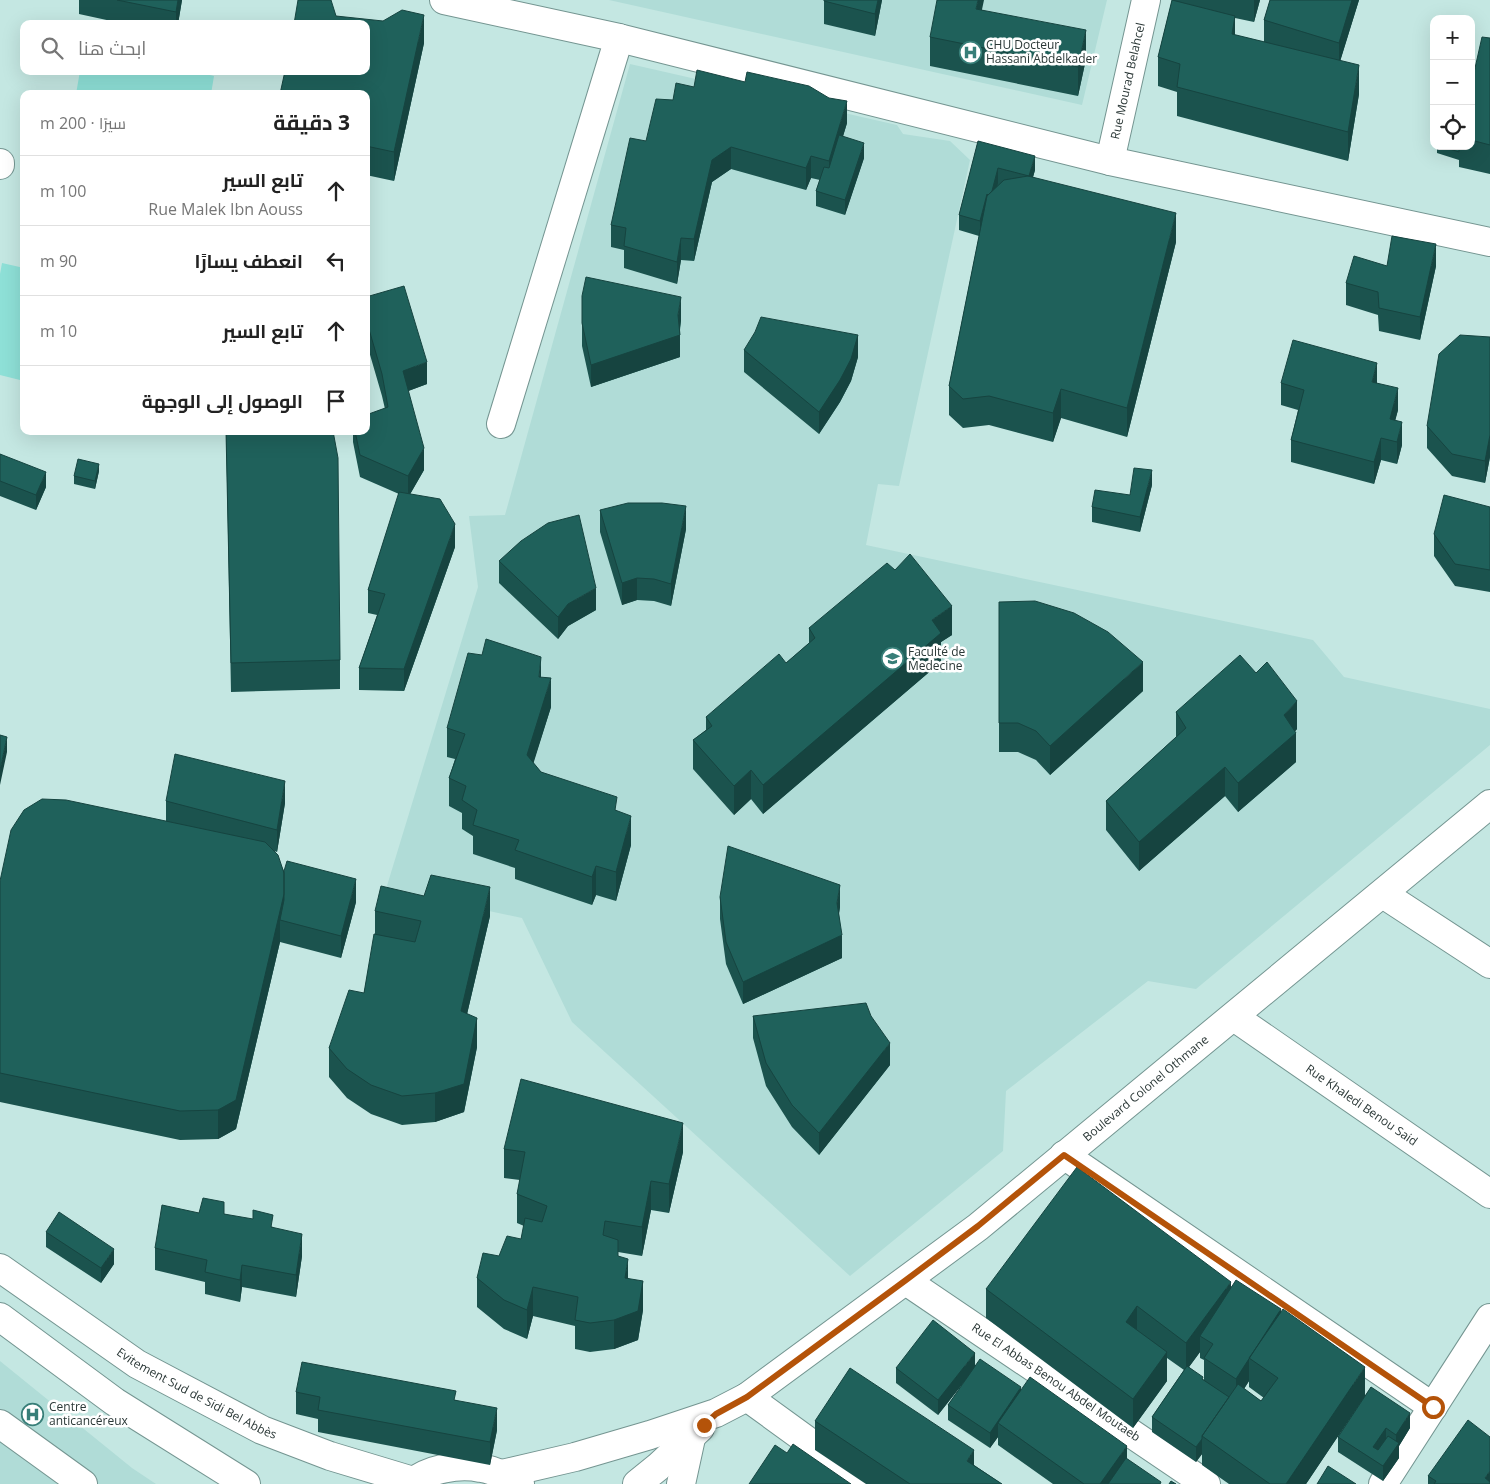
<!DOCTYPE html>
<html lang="ar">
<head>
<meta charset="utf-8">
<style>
  body { margin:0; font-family:"Open Sans",Cairo,sans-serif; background:#f6f6f6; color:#222; direction:rtl }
  .controls { position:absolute; right:15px; top:15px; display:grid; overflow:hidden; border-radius:10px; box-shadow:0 5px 20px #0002 }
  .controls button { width:45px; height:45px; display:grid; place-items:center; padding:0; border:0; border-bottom:1px solid #e0e0e0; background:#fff; color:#222; font:25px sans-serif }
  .stop { position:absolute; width:15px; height:15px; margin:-11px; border:4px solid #b45309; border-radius:50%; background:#fff }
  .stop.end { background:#b45309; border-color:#fff; box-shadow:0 1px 5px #0008 }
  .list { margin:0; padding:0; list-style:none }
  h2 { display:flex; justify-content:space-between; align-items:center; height:65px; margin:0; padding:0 20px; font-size:21px }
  h2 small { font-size:16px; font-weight:400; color:#767676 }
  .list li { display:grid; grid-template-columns:32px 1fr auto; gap:15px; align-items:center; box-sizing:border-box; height:70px; padding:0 20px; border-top:1px solid #e0e0e0 }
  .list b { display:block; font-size:19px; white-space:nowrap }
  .list p { margin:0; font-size:16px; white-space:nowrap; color:#767676 }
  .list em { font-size:16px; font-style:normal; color:#767676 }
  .icon { flex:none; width:28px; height:28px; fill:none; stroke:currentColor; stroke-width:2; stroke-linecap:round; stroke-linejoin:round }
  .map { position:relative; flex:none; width:1490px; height:1484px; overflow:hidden; direction:ltr }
  .search { position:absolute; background:#fff; box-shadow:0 5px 20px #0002; left:20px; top:20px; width:350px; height:55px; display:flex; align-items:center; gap:12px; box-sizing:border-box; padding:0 18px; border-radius:10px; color:#767676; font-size:19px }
  .panel { position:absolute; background:#fff; box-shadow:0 5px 20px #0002; left:20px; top:90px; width:350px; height:345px; border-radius:10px; direction:rtl }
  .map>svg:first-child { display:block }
</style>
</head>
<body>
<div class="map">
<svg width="1490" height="1484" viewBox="0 0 1490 1484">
  <rect width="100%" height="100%" fill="#c4e7e2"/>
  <path fill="#b0dcd7" d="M609 0H1107L1082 105Z
    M630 64 897 125 903 134 950 141 970 160 899 486 878 484 866 545 1313 640 1344 677 1490 709V745L1196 989 1148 981 1006 1091 1003 1151 850 1276 572 1022 522 918 386 889 478 587 469 516 505 515Z
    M0 1361 132 1468 156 1484H0Z"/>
  <path fill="#8ee0d7" d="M80 71H193L214 76 211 94H76Z
    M2 263 24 268V381L0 375V274Z"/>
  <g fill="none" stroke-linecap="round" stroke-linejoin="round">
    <defs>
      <g id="minor">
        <path d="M444 0 619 38 1110 161 1490 242"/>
        <path id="s1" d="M1110 161 1146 0"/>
        <path d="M0 163V165"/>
        <path d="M501 424 619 38"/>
        <path d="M1383 894 1490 964"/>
        <path id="s2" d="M1234 1017 1490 1194"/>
        <path d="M1064 1155 1433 1407"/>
        <path id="s3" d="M906 1281 1206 1484"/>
        <path d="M747 1397 867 1484"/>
        <path d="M0 1424 83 1484"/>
        <path d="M1383 1484 1490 1318"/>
      </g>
      <g id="major">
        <path id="s4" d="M502 1474 575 1457 650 1435 716 1413 747 1397 978 1227 1490 804"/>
        <path d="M637 1484 658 1467 700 1428"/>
      </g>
      <g id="highway">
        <path id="s5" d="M0 1268 137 1364 262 1430 330 1456 413 1481"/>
        <path d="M0 1317 115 1402 246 1484"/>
        <path d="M410 1484C428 1469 459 1463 481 1468 495 1470 508 1477 520 1484"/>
        <path d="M681 1484 691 1438"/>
      </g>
    </defs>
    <use href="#minor" stroke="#749591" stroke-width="30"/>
    <use href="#major" stroke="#749591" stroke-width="30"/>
    <use href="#highway" stroke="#749591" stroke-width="30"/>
    <use href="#minor" stroke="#fff" stroke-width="28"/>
    <use href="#major" stroke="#fff" stroke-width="28"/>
    <use href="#highway" stroke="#fff" stroke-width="28"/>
  </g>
  <path fill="#1b534e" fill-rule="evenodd" d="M79 0H182L178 24H125L79 14Z
    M824 0H882L875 36 824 24Z
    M1172 0H1260L1254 22 1235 18V35L1264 42V20L1270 0H1359L1340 61 1359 94 1348 161 1177 116V92L1158 86V57Z
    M982 10 1086 59 1078 96 930 66V37Z
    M336 16 424 43 394 181 366 175V94L294 24Z
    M1490 38V174L1459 167V160L1437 153V146H1471V86Z
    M847 123 843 136 864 158 845 215 816 206V191L820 180 811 178 806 190 731 169 712 182 694 261 681 260 677 284 624 268V250L611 247V225L646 141Z
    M978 141 1035 170 1033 177 1176 242 1127 437 1061 418 1053 442 989 425 963 428 949 415V386L979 236 959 230V215Z
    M1387 266H1436L1420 340 1379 331 1378 315 1346 305V283Z
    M366 284V297L427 384 408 391 424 470 410 494 455 547 404 691 359 690V668L377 615 368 613V590L399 494 360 477 353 442V431H366L385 409 382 396 366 341Z
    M582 296 681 320 680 330V357L591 387 582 346Z
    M1490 337V457L1485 483 1452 476 1427 448V426Z
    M744 350 858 357 851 381 840 402 819 434 744 372Z
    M1281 383H1377L1398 410 1395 420 1402 445 1397 464 1381 460 1374 484 1291 462V440L1298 410 1281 405Z
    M226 431H333L340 660V689L231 692Z
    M0 454 46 487 36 510 0 496Z
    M99 471 95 489 74 484V476Z
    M1152 485 1140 532 1092 522V507L1130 495Z
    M1490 507V592L1455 586 1434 556V534Z
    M600 510 686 529 671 606 654 601 637 600 622 605 600 532Z
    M499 561 596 610 568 626 558 639 499 583Z
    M999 602 1143 691 1050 775 1036 760 1018 752H999Z
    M809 628 952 635 941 642V662L763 814 751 799 734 815 693 769V740L706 730V717L786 663 809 643Z
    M541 677 551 707 533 763 541 772 617 811 631 845 616 901 596 895 592 905 515 879V868L473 854V836L462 829V813L449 806V778L455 759 447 757V728Z
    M1176 712 1297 729 1295 731 1296 762 1238 812 1225 796 1139 871 1106 830V801L1176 737Z
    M166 801 285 803 277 852 274 851 284 871 356 902 341 958 280 942 236 1129 218 1139 180 1140 0 1102V881L166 821Z
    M720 897 840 907 839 914 842 958 743 1004 726 964 720 919Z
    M375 911 490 916 467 1014 477 1047 464 1112 435 1122 402 1125 371 1114 347 1098 329 1077V1048L364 993 375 935Z
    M753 1016H871L890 1065 819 1155 792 1127 766 1086 753 1038Z
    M504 1149 683 1152 669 1213 651 1210 642 1256 618 1252V1256L643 1310 638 1340 614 1349 590 1352 575 1349V1326L533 1316 527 1339 504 1329 477 1307V1278L499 1256 521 1239 524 1226 517 1223V1194L520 1180 504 1178Z
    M199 1213 224 1214 273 1227 302 1256 296 1297 242 1287 240 1302 205 1294V1282L155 1270V1248Z
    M46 1232 114 1264 101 1283 46 1247Z
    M986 1289H1231L1281 1312 1365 1396 1306 1484H1229L1202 1465V1454L1196 1462 1152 1432V1417L1184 1370 1167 1358V1381L1133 1428 986 1318ZM1200 1352V1358L1204 1360V1380L1189 1367ZM1249 1381V1387L1264 1398 1261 1401 1244 1389Z
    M975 1366 1021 1390 1127 1459 1161 1484H1053L998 1445V1437L990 1448 948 1420V1405L968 1377 938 1415 896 1383V1368Z
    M1371 1387 1410 1428 1399 1446V1458L1383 1481 1338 1452V1437Z
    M296 1392 456 1400 497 1430 490 1465 318 1432V1419L296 1414Z
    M815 1421 974 1465 1002 1484H866L815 1450Z
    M1428 1476 1490 1484H1428Z"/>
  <path fill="#164440" d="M178 0H182L178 24H176V12Z
    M878 0H882L875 36V14Z
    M978 0H984L976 38V9Z
    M1254 0H1260L1254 22Z
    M1352 0H1359L1339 65V43Z
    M424 15V43L394 181V152Z
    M1235 16V45L1232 34Z
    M1086 30V59L1078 96V67Z
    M1359 65V94L1348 161V132Z
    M847 101V123L829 183V161Z
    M864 143V158L845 215V200Z
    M731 147V169L712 182 694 261V239L712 160Z
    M811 156V178L806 190V168Z
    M1035 156V170L1029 191V176Z
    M998 168V183L991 211V196Z
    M987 194V209L980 236V221Z
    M1176 213V242L1127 437V408Z
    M681 238V260L677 284V262Z
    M1436 244V266L1420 340V317Z
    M681 297V320L679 335H680V357L591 387V365L678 315Z
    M858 335V357L851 381 840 402 819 434V412Z
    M427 362V384L403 393V371Z
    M1377 363V385L1372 382Z
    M1398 388V410L1390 441V419Z
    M1061 389V418L1053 442V413Z
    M1402 422V445L1397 464V442Z
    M1490 435V457L1485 483V461Z
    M1381 438V460L1374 484V462Z
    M424 448V470L408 498V476Z
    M99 464V471L95 489V481Z
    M1152 470V485L1140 532V517Z
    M46 472V487L36 510V495Z
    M686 506V529L671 606V584Z
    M455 524V547L404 691V669Z
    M637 578V600L622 605V583Z
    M596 588V610L568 626 558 639V617L568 604Z
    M952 606V635L941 642V662L763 814V785L932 620Z
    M541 657V686L539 677Z
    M1143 662V691L1050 775V746Z
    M551 678V707L527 784V755Z
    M1297 701V729L1285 743 1296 733V762L1238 812V783L1284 715Z
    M7 737V752L0 785V770Z
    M1225 767V796L1139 871V842Z
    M751 770V799L734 815V786Z
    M285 781V803L277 852V830Z
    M631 816V845L616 901V872Z
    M596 866V895L592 905V877Z
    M356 879V902L341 958V936Z
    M840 885V907L837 925V903Z
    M490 887V916L461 1040V1011Z
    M284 894V921L280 920V942L236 1129 218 1139V1110Z
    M842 935V958L743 1004V982Z
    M477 1018V1047L464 1112 435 1122V1093Z
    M890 1043V1065L819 1155V1133Z
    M683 1123V1152L669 1213V1184Z
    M651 1181V1210L642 1256V1227Z
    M302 1234V1256L296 1297V1275Z
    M114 1249V1264L101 1283V1268Z
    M628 1259V1288L625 1278Z
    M242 1265V1287L240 1302V1280Z
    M643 1281V1310L638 1340 614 1349V1320Z
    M1231 1282V1311L1200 1336V1352L1186 1371V1343Z
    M533 1287V1316L527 1339V1310Z
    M1137 1306V1335L1126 1322Z
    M1281 1309V1331L1249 1358Z
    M1167 1352V1381L1133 1428V1399Z
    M975 1353V1368L938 1415V1400Z
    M1249 1358V1381L1236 1401V1379Z
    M1365 1367V1396L1306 1484H1286Z
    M1021 1387V1402L998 1423V1437L990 1448V1433Z
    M497 1408V1430L490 1465V1442Z
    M1410 1413V1428L1399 1446V1458L1383 1481V1466L1396 1447V1435Z
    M1386 1428V1443L1374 1460 1373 1447Z
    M1202 1439V1454L1196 1462V1447Z
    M1127 1446V1468L1116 1484H1100Z
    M974 1450V1479L967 1461Z
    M1490 1471V1484L1485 1478Z"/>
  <path fill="#1f615b" stroke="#164440" d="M117 0H178L176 12Z
    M298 0H331L336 16 383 21 402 10 424 15 394 152 366 146V94H280L285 71H366V24H294Z
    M824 0H878L875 14 824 1Z
    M937 0H978L976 9 1086 30 1078 67 930 37Z
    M1172 0 1235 16 1232 34 1359 65 1348 132 1177 87 1180 64 1158 57Z
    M1270 0H1352L1339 43 1264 20Z
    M1482 37 1490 38V145L1471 140V86Z
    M697 70 745 82 747 72 809 86 829 98 847 101 829 161 811 156 806 168 731 147 712 160 694 239 681 238 677 262 624 246 626 228 611 225 630 138 646 141 656 99 673 100 676 83 694 87Z
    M839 135 864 143 845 200 816 191 824 167 829 168Z
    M978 141 1035 156 1029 176 998 168 992 191 988 195 987 194 980 221 959 215Z
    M1440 146H1459V152Z
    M1028 176 1176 213 1127 408 1061 389 1053 413 989 396 963 399 949 386 987 196 1004 180Z
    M1392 236 1436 244 1420 317 1379 308 1378 292 1346 283 1354 256 1387 266Z
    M586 277 681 297 678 315 680 335 591 365 582 323V296Z
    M404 286 427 362 403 371 424 448 408 476 360 455 355 431H366V415L388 407 382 374 366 319V297Z
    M761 317 858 335 851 359 840 380 819 412 744 350 755 332Z
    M1460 335 1490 337V435L1485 461 1452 454 1427 426 1439 354Z
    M1293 340 1377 363 1372 382 1398 388 1390 419 1402 422 1397 442 1381 438 1374 462 1291 440 1304 390 1281 383Z
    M226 431H333L338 458 340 660 231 663Z
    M0 454 46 472 36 495 0 481Z
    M78 459 99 464 95 481 74 476Z
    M1134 468 1152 470 1140 517 1092 507 1095 490 1130 495Z
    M399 492 440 499 455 524 404 669 359 668 385 594 368 590Z
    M1444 495 1490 507V570L1455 564 1434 534Z
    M628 503H662L686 506 671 584 654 579 637 578 622 583 600 510Z
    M579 515 596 588 568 604 558 617 499 561 521 541 548 523Z
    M910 554 952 606 932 620 941 633 763 785 751 770 734 786 693 740 712 726 706 717 779 654 786 663 815 638 809 628 887 563 895 570Z
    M1035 601 1074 613 1108 632 1143 662 1050 746 1036 731 1018 723H999V602Z
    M486 639 541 657 539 677 551 678 527 755 541 772 617 797 615 810 631 816 616 872 596 866 592 877 515 850 519 840 473 825 477 810 462 800 466 786 449 778 465 734 447 728 468 653 482 655Z
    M1240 655 1256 673 1267 662 1297 701 1284 715 1296 733 1238 783 1225 767 1139 842 1106 801 1186 728 1176 712Z
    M0 735 7 737 0 770Z
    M175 754 285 781 277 830 166 801Z
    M42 799 66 800 265 842 278 855 284 873V894L236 1100 218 1110 180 1111 0 1073V881L11 830 24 810Z
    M728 846 840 885 837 903 842 935 743 982 726 942 720 897Z
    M287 861 356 879 341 936 280 920 284 900V871Z
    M431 875 490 887 461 1011 477 1018 464 1084 435 1093 402 1096 371 1085 347 1069 329 1048 349 990 364 993 374 934 415 942 421 921 375 911 381 886 424 896Z
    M866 1003 871 1016 890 1043 819 1133 792 1105 766 1063 753 1016Z
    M521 1079 683 1123 669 1184 651 1181 642 1227 605 1221 603 1235 618 1240V1256L628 1259 625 1278 643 1281 638 1311 614 1320 590 1323 575 1320 578 1297 533 1287 527 1310 504 1300 477 1278 483 1253 499 1256 507 1236 521 1239 525 1218 542 1222 547 1206 517 1194 525 1152 504 1149Z
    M1077 1167 1231 1282 1186 1343 1137 1306 1126 1322 1167 1352 1133 1399 986 1289Z
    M203 1198 224 1202V1214L253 1219V1210L273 1215 271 1227 302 1234 296 1275 242 1265 240 1280 205 1272 207 1260 155 1248 162 1205 199 1213Z
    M59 1212 114 1249 101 1268 46 1232Z
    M1236 1280 1281 1309 1236 1379 1204 1358 1213 1344 1200 1336Z
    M1283 1309 1365 1367 1286 1484H1270L1202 1436 1238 1384 1261 1401 1278 1378 1249 1358Z
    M933 1320 975 1353 938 1400 896 1368Z
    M980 1359 1021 1387 990 1433 948 1405Z
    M302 1362 456 1391 454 1400 497 1408 490 1442 318 1410 320 1397 296 1392Z
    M1187 1366 1203 1377 1202 1379 1229 1397 1202 1436V1439L1196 1447 1152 1417Z
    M850 1368 974 1450 967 1461 1002 1484H910L815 1421Z
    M1030 1377 1127 1446 1100 1484H1084L998 1423Z
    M1371 1387 1410 1413 1396 1435 1386 1428 1373 1447 1378 1450 1388 1436 1399 1443 1383 1466 1338 1437Z
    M1468 1420 1490 1437V1471L1485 1478 1490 1482V1484H1434L1436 1481 1428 1476Z
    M793 1444 851 1484H749L775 1445 787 1453Z
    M1126 1458 1161 1482 1160 1484H1108Z
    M1328 1466 1356 1484H1317Z
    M1171 1481 1176 1484H1169Z"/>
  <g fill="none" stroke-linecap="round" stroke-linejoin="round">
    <path stroke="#b45309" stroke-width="6" d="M704 1425 716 1414 747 1397 906 1280 978 1226 1064 1155 1433 1407"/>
  </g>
  <defs>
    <symbol id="hospital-ring" viewBox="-11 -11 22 22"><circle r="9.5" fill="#fff" stroke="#377e78" stroke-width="1.5"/><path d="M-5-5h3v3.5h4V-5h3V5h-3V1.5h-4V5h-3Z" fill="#377e78"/></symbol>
    <symbol id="university-ring" viewBox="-11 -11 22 22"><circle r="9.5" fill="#fff" stroke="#377e78" stroke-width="1.5"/><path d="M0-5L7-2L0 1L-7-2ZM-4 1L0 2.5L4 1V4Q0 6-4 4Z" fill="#377e78"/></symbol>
  </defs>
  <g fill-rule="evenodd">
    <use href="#hospital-ring" x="958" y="40" width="25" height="25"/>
    <use href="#university-ring" x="880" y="646" width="25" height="25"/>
    <use href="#hospital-ring" x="20" y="1402" width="25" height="25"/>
  </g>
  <g text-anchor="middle" stroke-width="5" stroke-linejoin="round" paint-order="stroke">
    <g font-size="12" fill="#2b3837" stroke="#fff" text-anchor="start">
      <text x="986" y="49">CHU Docteur<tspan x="986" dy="14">Hassani Abdelkader</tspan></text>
      <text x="908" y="656">Faculté de<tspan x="908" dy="14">Medecine</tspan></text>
      <text x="49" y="1411">Centre<tspan x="49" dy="14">anticancéreux</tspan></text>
    </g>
    <g font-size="12" fill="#2b3837" stroke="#fff">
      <text dy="4" stroke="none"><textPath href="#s1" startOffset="82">Rue Mourad Belahcel</textPath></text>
      <text dy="4" stroke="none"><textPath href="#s4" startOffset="762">Boulevard Colonel Othmane</textPath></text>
      <text dy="4" stroke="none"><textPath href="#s2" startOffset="155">Rue Khaledi Benou Said</textPath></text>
      <text dy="4" stroke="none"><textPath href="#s3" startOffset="181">Rue El Abbas Benou Abdel Moutaeb</textPath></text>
      <text dy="4" stroke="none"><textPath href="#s5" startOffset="234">Evitement Sud de Sidi Bel Abbès</textPath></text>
    </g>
  </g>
</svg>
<div class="controls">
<button>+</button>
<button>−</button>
<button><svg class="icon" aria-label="locate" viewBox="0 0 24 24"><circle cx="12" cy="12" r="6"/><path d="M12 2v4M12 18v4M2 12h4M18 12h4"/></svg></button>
</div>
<div class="stop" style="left:1433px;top:1407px"></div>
<div class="stop end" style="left:704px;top:1425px"></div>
<div class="search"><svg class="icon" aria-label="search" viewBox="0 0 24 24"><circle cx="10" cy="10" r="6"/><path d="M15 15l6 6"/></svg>ابحث هنا</div>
<section class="panel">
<h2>3 دقيقة<small>سيرًا · 200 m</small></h2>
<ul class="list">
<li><svg class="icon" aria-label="ahead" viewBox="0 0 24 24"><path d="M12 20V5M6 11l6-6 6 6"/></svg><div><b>تابع السير</b><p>Rue Malek Ibn Aouss</p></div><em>100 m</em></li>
<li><svg class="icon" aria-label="left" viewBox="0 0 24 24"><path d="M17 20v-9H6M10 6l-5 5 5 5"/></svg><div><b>انعطف يسارًا</b></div><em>90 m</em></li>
<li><svg class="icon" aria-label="ahead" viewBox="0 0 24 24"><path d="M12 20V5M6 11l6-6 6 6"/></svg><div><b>تابع السير</b></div><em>10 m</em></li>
<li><svg class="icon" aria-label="arrive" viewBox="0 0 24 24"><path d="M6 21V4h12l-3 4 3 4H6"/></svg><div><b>الوصول إلى الوجهة</b></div></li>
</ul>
</section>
</div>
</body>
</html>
